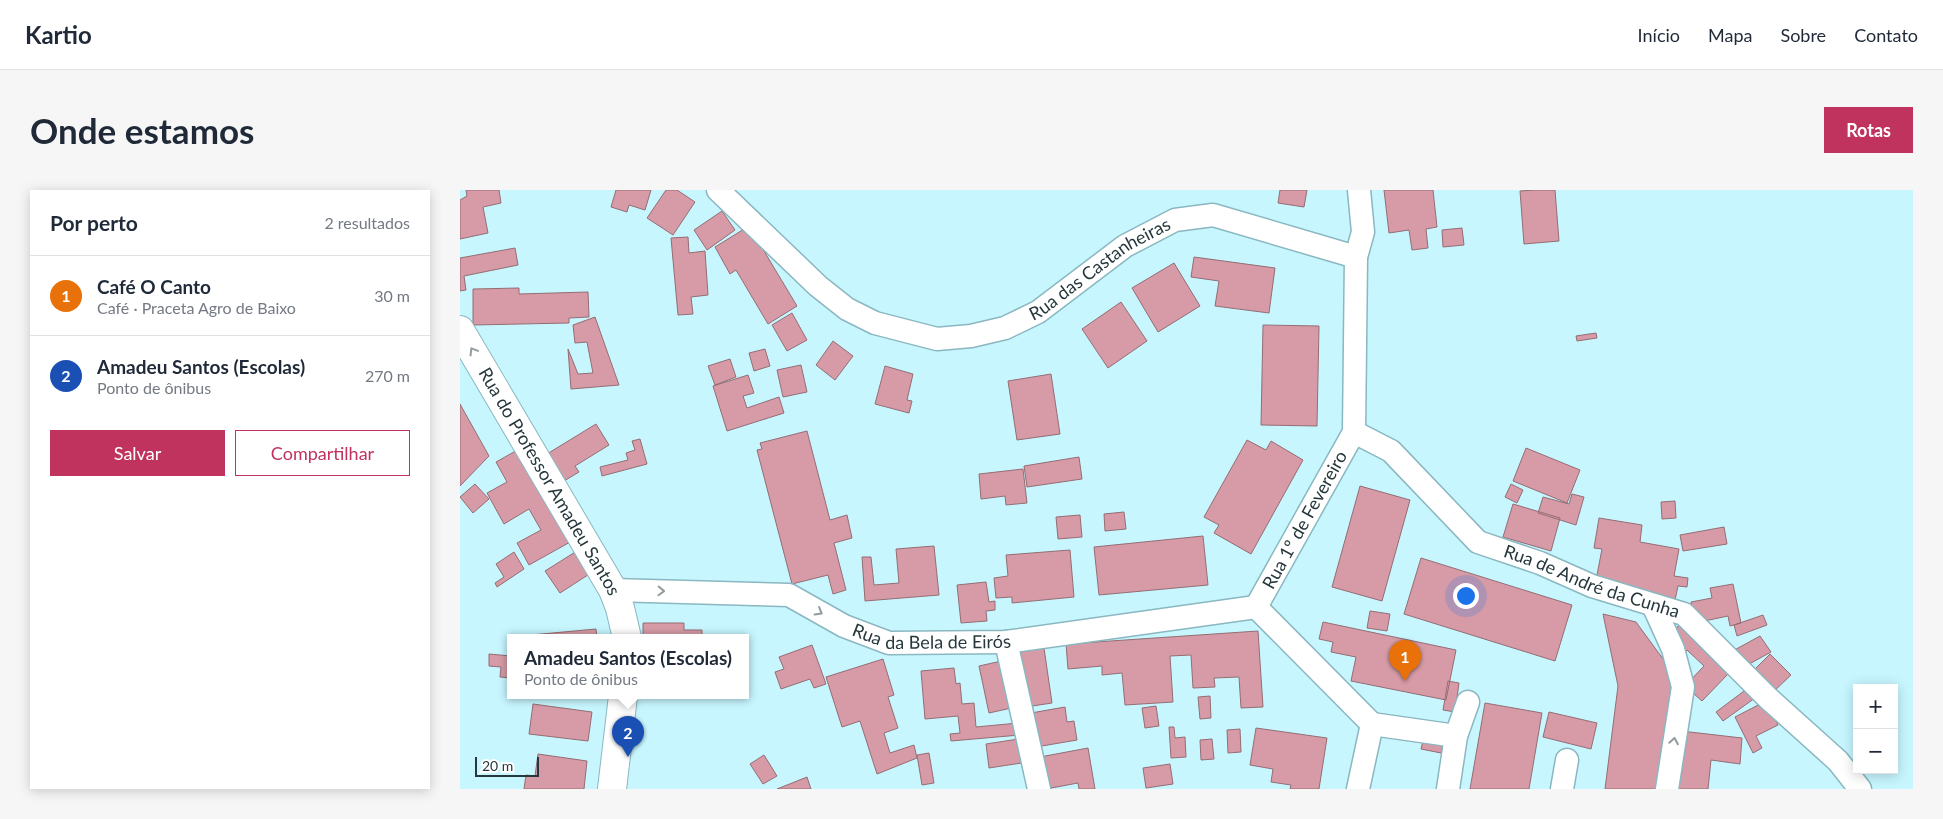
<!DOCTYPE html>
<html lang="pt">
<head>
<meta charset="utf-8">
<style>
  body { margin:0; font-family:Lato,sans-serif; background:#f6f6f7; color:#1f2937 }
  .controls { position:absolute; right:15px; bottom:15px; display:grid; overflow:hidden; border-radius:0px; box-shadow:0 2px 12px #0003 }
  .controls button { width:45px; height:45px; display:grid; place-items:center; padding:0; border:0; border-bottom:1px solid #e0e1e3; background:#fff; color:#1f2937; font:25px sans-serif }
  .scale { position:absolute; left:15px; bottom:12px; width:64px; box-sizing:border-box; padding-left:5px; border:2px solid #26383c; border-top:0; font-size:14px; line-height:18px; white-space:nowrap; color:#26383c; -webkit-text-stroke:4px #fff; paint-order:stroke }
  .you { position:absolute; left:1005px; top:405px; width:18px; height:18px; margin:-12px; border:4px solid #fff; border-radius:50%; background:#1a73e8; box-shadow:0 0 0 8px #1a73e833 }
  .badge { display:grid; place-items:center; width:32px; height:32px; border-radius:50%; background:#c1335f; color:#fff; font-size:16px; font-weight:700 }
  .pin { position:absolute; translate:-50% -41px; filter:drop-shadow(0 1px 2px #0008) }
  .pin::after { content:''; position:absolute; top:26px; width:18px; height:15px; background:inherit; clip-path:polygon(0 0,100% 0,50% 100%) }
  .popup { position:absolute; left:47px; top:444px; width:242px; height:65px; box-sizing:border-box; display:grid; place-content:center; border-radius:0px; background:#fff; filter:drop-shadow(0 1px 4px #0005); font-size:16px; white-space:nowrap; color:#747a83 }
  .popup b { font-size:19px; color:#1f2937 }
  .popup::after { content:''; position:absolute; left:50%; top:100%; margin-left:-10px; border:10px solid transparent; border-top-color:#fff }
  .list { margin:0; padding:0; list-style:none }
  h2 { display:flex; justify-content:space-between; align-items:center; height:65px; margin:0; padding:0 20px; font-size:21px }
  h2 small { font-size:16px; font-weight:400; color:#747a83 }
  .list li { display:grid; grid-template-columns:32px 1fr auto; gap:15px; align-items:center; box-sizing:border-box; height:80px; padding:0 20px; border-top:1px solid #e0e1e3 }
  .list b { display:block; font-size:19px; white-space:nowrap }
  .list p { margin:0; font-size:16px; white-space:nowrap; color:#747a83 }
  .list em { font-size:16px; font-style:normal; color:#747a83 }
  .actions { display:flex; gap:10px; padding:15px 20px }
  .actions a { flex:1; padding:11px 0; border:1px solid #c1335f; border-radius:0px; text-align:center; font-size:18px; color:#c1335f }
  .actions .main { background:#c1335f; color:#fff }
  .map { position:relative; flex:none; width:1453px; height:599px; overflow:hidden; border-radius:0px }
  header { display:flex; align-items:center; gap:30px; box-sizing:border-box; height:70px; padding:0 25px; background:#fff; border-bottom:1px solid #e0e1e3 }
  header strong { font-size:24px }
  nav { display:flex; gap:28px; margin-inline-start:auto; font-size:18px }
  .intro { display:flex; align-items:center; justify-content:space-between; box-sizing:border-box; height:120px; padding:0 30px }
  h1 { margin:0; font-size:35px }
  .button { padding:12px 22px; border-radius:0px; background:#c1335f; color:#fff; font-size:18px; font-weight:700 }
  main { display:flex; gap:30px; padding:0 30px }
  aside { flex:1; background:#fff; border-radius:0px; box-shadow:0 2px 12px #0003 }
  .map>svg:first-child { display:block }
</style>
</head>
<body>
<header>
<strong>Kartio</strong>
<nav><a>Início</a><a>Mapa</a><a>Sobre</a><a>Contato</a></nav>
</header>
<div class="intro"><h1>Onde estamos</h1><a class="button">Rotas</a></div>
<main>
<aside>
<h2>Por perto<small>2 resultados</small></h2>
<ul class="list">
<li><span class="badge" style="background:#e8710a">1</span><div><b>Café O Canto</b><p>Café · Praceta Agro de Baixo</p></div><em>30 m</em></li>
<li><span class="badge" style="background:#1a4fb4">2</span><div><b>Amadeu Santos (Escolas)</b><p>Ponto de ônibus</p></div><em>270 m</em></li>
</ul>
<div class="actions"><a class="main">Salvar</a><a>Compartilhar</a></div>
</aside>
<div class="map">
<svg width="1453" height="599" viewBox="0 0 1453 599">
  <rect width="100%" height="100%" fill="#c7f6ff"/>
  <path fill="#d69ba6" stroke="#946d74" d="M6 0H39L41 13 23 17 28 43 0 49V10L7 6Z
    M156 0H191L185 20 169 15 167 22 151 17Z
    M206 0H217L235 12 213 45 187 28Z
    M820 0H847L844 17 818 13Z
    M924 0H973L977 37 966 39 968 58 952 60 949 40 929 43Z
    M1075 0H1095L1099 51 1064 54 1060 1Z
    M262 21 275 40 247 60 234 40Z
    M289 36 337 116 308 134 276 80 270 84 255 57Z
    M1002 38 1004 55 983 57 982 40Z
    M228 47 229 63 245 61 248 105 231 107 233 124 218 125 211 48Z
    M55 58 58 75 4 86 6 100 0 101V68Z
    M734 67 815 78 809 123 755 116 759 91 731 87Z
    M714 73 740 116 698 142 672 98Z
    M59 98V104L128 102 129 127 109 128V133L13 135V99Z
    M661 112 687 151 648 178 622 139Z
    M332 123 347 150 327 161 312 135Z
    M135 127 159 195 111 199 108 159 118 184 133 183 127 152 115 153 113 135Z
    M803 135 859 136 857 236 801 235Z
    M1136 143 1137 148 1117 151 1116 146Z
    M373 151 393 166 375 190 356 175Z
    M305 159 310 176 294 181 289 163Z
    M270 169 276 187 255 195 248 176Z
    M341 175 347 202 323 207 317 180Z
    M425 176 453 184 447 210 452 211 449 223 415 214Z
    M591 184 600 244 557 250 548 191Z
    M288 185 294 203 283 206 287 218 319 207 324 223 267 241 253 196Z
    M0 214 29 266 0 296Z
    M136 234 149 255 115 276 119 282 99 294 82 267Z
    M347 241 370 330 387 325 392 348 374 353 386 400 373 404 368 385 332 394 297 260 302 259 300 253Z
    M180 249 187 274 142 286 140 277 168 270 166 263 175 260 172 251Z
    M787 250 806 260 811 251 843 270 791 364 754 343 759 335 744 327Z
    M61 258 112 351 69 375 57 353 81 340 69 319 44 334 27 303 47 292 36 272Z
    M1066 258 1120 280 1107 313 1053 291Z
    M619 267 622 289 567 297 564 276Z
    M563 279 567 313 546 315 545 306 521 309 519 284Z
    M15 294 29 309 13 323 0 307Z
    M1051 294 1063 300 1057 313 1045 307Z
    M900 296 950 310 922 411 872 397Z
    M1112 304 1124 307 1116 335 1078 323 1083 307 1109 314Z
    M1215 311 1216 328 1202 329 1201 312Z
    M1053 314 1100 328 1091 361 1043 347Z
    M664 322 666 339 645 341 644 324Z
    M620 325 622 347 598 349 596 327Z
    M1139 328 1182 335 1180 352 1219 359 1214 386 1228 388 1227 397 1218 396 1215 410 1136 390 1142 359 1134 358Z
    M1264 337 1267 354 1223 361 1220 345Z
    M743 346 748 395 639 405 634 357Z
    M474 356 479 405 405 411 402 367H411L414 395 439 393 436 359Z
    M120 359 134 381 100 403 85 381Z
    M610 360 614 407 552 413V407L536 408 534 388 548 386 546 365Z
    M54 362 64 379 37 397 35 393 44 387 36 374Z
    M961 368 1112 415 1095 471 944 424Z
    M526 392 529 412 535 411V420L526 421 527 431 501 433 497 395Z
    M1273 394 1281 433 1270 436 1268 426 1235 433 1231 412 1252 408 1250 398Z
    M910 421 930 424 927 441 907 438Z
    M1143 424 1176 432 1206 473 1214 512 1200 599H1145L1158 496Z
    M1303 425 1307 435 1277 446 1274 435Z
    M863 432 996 460 986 510 891 491 896 467 871 462 873 452 859 449Z
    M183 433H224V440H242V448H183Z
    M1220 434 1270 482 1242 511 1225 496 1244 476 1227 460 1223 465 1206 449Z
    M136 439 137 448H72L71 445Z
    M798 441 803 517 781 518 779 487 754 488 755 497 733 498 731 465 710 466 713 512 665 515 662 483 642 485V476L608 479 606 454Z
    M1300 446 1311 462 1282 478 1269 463Z
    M352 455 366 494 354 498 350 489 321 499 315 482 324 479 319 467Z
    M584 458 592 513 566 517 558 462Z
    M29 464 51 466V488L40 487 41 477 29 476Z
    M1310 464 1331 485 1311 504 1291 483Z
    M423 469 434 505 428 507 438 538 424 543 430 563 454 555 457 568 417 584 400 531 382 537 366 487Z
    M546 470 556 517 529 523 519 476Z
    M494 478 496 494 500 493 502 514 514 513 516 537 558 533 560 545 491 551 490 544 500 543 498 526 465 529 461 481Z
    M988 491 999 493 995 522 983 520Z
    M1288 498 1295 508 1263 531 1256 522Z
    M750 506 751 528 740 529 738 507Z
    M1306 511 1318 535 1296 546 1302 558 1293 563 1275 527Z
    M1025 513 1082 523 1069 599H1010Z
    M73 514 132 522 128 551 69 544Z
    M696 516 699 536 685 538 682 518Z
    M605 517 607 532 614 531 617 550 576 557 571 523Z
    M1089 522 1137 533 1131 559 1083 547Z
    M709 537H714L715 548 725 547 726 567 711 568Z
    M796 538 867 548 859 599H830L831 595 811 592 813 579 790 575Z
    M780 539 781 562 768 563 767 540Z
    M1221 541 1282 548 1280 574 1251 570 1248 599H1214Z
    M964 546 984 551 981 563 961 559Z
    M565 548 568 572 529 578 526 554Z
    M752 549 754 569 741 570 740 550Z
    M628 558 635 599H619L618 593 586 599 580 567Z
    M469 563 474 593 462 595 457 565Z
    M78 564 127 571 124 599H64L66 585 75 586Z
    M304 565 317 586 303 594 290 574Z
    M710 574 713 594 686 598 683 578Z
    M347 587 351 599H317Z"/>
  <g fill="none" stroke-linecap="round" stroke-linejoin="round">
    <defs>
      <g id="minor">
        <path id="s1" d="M258 0 358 96 387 119 415 133 477 149 511 146 545 138 578 122 665 56 715 30 753 25 896 67"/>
        <path id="s2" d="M894 242 931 261 1018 352 1080 373 1132 396 1224 424 1308 508 1378 571 1400 599"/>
        <path id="s3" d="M153 400 329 405 384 436 429 453 546 452 796 417"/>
        <path d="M1193 415 1213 459 1223 497 1207 599"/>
        <path d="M796 417 894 242 896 67 903 42 899 0"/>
        <path d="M796 417 912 534"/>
        <path d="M546 452 579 599"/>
        <path d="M912 534 996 546"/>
        <path d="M898 599 912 534"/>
        <path d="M988 599 996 546 1008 512"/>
        <path d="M1102 599 1107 570"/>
      </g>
      <g id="secondary">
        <path id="s4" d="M0 140 153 400 160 418 167 448"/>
        <path d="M152 599 163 506"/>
      </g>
    </defs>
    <use href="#minor" stroke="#8ab7c0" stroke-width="25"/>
    <use href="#secondary" stroke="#8ab7c0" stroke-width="30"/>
    <use href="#minor" stroke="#fff" stroke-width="22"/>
    <use href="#secondary" stroke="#fff" stroke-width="28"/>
  </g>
  <defs><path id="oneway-chevron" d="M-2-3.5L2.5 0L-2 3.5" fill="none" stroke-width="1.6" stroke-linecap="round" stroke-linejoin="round" transform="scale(1.25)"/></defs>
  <g stroke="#929c9e">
    <use href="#oneway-chevron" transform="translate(13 161) rotate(-121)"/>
    <use href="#oneway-chevron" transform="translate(201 401) rotate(2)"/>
    <use href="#oneway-chevron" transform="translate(359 422) rotate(30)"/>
    <use href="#oneway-chevron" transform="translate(1214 551) rotate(-81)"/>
  </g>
  <g text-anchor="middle" stroke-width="4" stroke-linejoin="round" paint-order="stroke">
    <g font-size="18" fill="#26383c" stroke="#fff">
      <text dy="6" stroke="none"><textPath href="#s1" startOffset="452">Rua das Castanheiras</textPath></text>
      <text dy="6" stroke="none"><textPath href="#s4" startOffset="176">Rua do Professor Amadeu Santos</textPath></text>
      <text transform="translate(845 330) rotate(-61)" y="6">Rua 1º de Fevereiro</text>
      <text dy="6" stroke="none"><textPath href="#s2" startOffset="288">Rua de André da Cunha</textPath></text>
      <text dy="6" stroke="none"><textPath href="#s3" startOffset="329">Rua da Bela de Eirós</textPath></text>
    </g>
  </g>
</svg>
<div class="controls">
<button>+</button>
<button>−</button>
</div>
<div class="scale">20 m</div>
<div class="you"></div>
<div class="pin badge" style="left:945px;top:491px;background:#e8710a">1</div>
<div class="pin badge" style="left:168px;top:567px;background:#1a4fb4">2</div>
<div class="popup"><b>Amadeu Santos (Escolas)</b>Ponto de ônibus</div>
</div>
</main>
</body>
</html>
